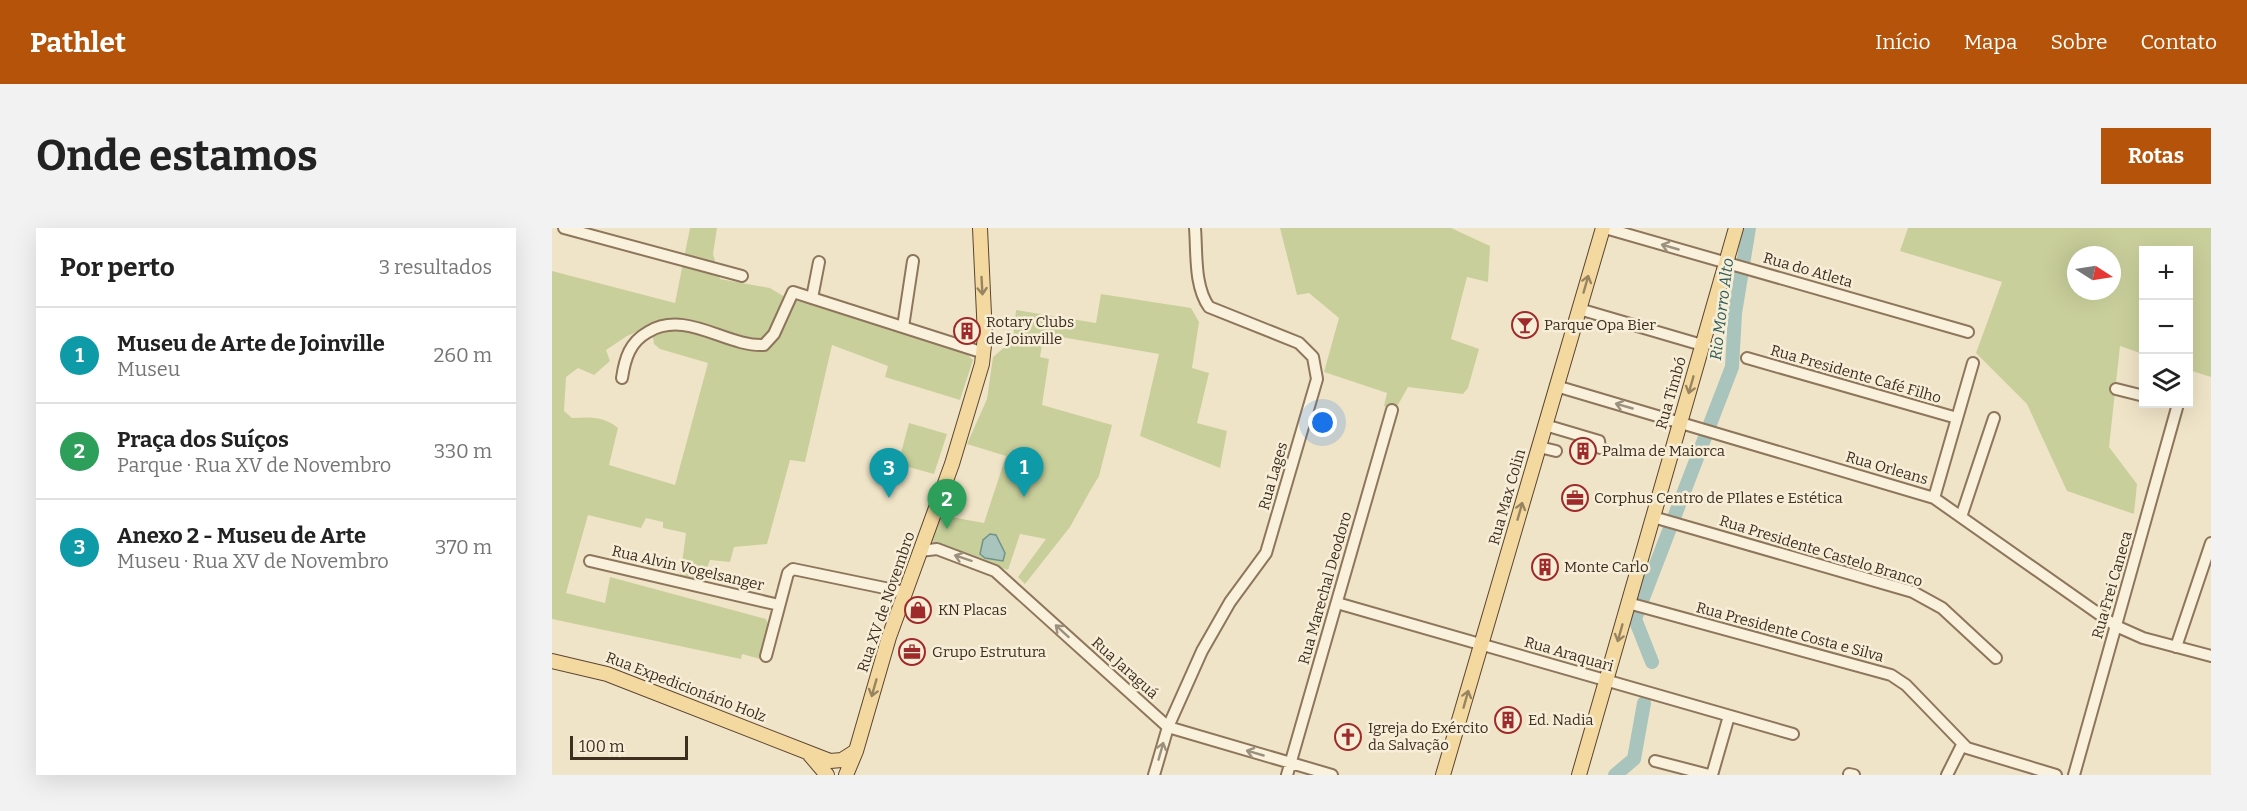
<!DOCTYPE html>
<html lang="pt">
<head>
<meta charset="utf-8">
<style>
  body { margin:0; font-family:Bitter,serif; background:#f2f2f2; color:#222 }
  .controls { position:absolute; right:18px; top:18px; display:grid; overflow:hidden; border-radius:0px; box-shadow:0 6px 24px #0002 }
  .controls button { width:54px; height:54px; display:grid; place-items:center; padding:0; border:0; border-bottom:2px solid #e0e0e0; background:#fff; color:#222; font:30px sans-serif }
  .compass { position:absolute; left:1515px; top:18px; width:54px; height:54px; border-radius:50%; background:#fff; box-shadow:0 6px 24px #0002; rotate:102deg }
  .scale { position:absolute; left:18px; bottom:15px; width:118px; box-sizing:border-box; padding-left:6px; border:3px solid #3d2e20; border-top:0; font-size:16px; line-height:21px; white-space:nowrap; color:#3d2e20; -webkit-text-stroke:4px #f7eed8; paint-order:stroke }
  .you { position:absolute; left:771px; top:195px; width:21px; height:21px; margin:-15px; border:4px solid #fff; border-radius:50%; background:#1a73e8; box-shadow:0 0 0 9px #1a73e833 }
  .badge { display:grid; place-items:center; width:39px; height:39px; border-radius:50%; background:#b45309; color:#fff; font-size:20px; font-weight:700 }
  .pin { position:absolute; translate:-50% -50px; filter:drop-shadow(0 2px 3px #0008) }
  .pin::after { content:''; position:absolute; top:32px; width:21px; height:18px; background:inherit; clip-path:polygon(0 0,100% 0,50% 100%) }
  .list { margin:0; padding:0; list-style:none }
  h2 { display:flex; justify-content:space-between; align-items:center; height:78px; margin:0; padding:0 24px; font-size:26px }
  h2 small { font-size:20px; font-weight:400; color:#767676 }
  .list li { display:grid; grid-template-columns:39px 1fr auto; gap:18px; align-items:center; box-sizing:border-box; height:96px; padding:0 24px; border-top:2px solid #e0e0e0 }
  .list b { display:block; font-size:22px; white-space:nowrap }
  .list p { margin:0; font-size:20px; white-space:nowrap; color:#767676 }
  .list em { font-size:20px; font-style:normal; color:#767676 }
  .icon { flex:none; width:33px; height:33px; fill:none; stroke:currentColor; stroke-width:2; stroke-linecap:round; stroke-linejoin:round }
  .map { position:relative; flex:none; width:1659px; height:547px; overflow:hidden; border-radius:0px }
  header { display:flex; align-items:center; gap:36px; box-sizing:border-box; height:84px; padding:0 30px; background:#b45309; color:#fff }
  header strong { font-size:28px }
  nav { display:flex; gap:33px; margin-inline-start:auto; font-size:21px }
  .intro { display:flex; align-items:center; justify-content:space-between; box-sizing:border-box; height:144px; padding:0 36px }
  h1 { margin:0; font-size:42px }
  .button { padding:15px 27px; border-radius:0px; background:#b45309; color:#fff; font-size:21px; font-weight:700 }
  main { display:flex; gap:36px; padding:0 36px }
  aside { flex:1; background:#fff; border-radius:0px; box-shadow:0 6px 24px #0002 }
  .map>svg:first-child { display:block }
</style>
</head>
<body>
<header>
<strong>Pathlet</strong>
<nav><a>Início</a><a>Mapa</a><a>Sobre</a><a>Contato</a></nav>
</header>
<div class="intro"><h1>Onde estamos</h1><a class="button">Rotas</a></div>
<main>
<aside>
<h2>Por perto<small>3 resultados</small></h2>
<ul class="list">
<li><span class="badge" style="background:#0f9aa8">1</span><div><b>Museu de Arte de Joinville</b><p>Museu</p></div><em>260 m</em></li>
<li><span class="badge" style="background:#2e9e5b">2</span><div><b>Praça dos Suíços</b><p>Parque · Rua XV de Novembro</p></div><em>330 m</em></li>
<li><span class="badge" style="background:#0f9aa8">3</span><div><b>Anexo 2 - Museu de Arte</b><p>Museu · Rua XV de Novembro</p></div><em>370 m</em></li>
</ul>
</aside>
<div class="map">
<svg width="1659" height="547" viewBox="0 0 1659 547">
  <rect width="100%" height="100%" fill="#f0e4c8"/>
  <path fill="#c9cf9b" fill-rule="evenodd" d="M138 0H165L161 26 168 51 218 60 236 71 286 83 411 122 421 132 408 172 333 149 336 138 280 117 253 234 238 232 215 316 182 319 178 334 158 332 149 355 128 350 134 305 111 300V294L94 290 89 300 36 287 14 365 53 375 58 349 214 391 216 396 208 431 190 426 189 431 0 391V43L123 75ZM107 95V102L101 109 102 116 108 121 156 135 123 257 57 237 66 200C52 188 37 189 20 190L12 183 14 149 26 140 42 147 58 133 54 122 75 108Z
    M728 0H899L938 18 936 54 915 49 899 111 927 121 916 160 911 166 856 159 843 182 832 178 835 165 772 144 787 90 757 65 745 67Z
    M1356 0H1659V149L1637 142 1636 22H1592L1591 126 1568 118 1557 219 1585 256 1582 286 1515 263 1475 176 1424 125 1450 54 1348 23ZM1524 27H1560V63H1524Z
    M549 66 639 80 647 94 640 140 657 145 645 195 675 203 668 240 588 208 607 126 492 106 488 129 497 131 490 177 560 197 547 248 538 263 518 299 473 356 466 349 494 311 468 306 456 342 383 318 380 312 388 287 432 295 454 228 415 216 435 171 441 129 461 112 464 82 544 95Z
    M357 195 395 206 382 246 346 236Z"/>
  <path fill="#a9c4bc" stroke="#6f938a" stroke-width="1.5" d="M438 306 444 307 453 325 451 333 433 330 428 326 431 312Z"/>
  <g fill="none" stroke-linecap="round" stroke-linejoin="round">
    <path stroke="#a9c4bc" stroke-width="14" d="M1100 434 1083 391 1180 139 1183 85 1197 0
      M1063 547 1082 531 1092 475"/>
    <defs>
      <path id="minor" d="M12 0 190 48
        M1053 0 1416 104
        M260 70 267 34
        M1027 81 1150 117
        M351 99 361 33
        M1195 130 1405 190
        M70 150C73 130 78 114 96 104 134 81 174 119 212 117L222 106 241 64 432 125
        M1004 158 1382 270 1564 398 1591 410 1659 428
        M1564 161 1592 168
        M993 197 1047 213 1048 220
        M987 219 1004 223
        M1382 270 1421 135
        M1101 289 1361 364 1390 380 1444 430
        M1409 289 1442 190
        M368 323 385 321 443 343 616 499 780 547
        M38 333 227 377
        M785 375 1241 506
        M1076 375 1339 447 1354 457 1415 520 1504 547
        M1624 419 1659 315
        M214 428 236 345 241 341 352 364
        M1103 533 1157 547
        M1297 546 1302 547
        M602 547 616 499 650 423 678 374 714 325 765 151 761 129 747 115 657 79C642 58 645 25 643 0
        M735 547 840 182
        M1160 547 1177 488
        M1395 547 1410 517
        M1522 547 1626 176"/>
      <path id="major" d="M0 433 55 446 278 533 290 532 304 523
        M258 527 275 547
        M294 547 304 523 337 409 400 236 430 136 433 108 428 0
        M891 547 1051 0
        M1027 547 1184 0"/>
    </defs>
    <use href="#minor" stroke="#8d765c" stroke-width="14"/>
    <use href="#major" stroke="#5b4430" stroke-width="16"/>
    <use href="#minor" stroke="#faf1dc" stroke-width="10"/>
    <use href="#major" stroke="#f3d9a0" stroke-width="14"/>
  </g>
  <defs><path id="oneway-shaft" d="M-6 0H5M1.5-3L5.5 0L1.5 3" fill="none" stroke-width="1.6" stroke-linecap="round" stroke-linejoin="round" transform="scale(1.5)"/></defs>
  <g stroke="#9c907e">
    <use href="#oneway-shaft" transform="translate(1118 19) rotate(-164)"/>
    <use href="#oneway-shaft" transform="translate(1072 178) rotate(-164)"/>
    <use href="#oneway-shaft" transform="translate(411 330) rotate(-162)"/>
    <use href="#oneway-shaft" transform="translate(510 403) rotate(-138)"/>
    <use href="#oneway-shaft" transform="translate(609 523) rotate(-74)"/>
    <use href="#oneway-shaft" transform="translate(703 525) rotate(-164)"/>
  </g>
  <g stroke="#988460">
    <use href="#oneway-shaft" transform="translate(1034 56) rotate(-74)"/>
    <use href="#oneway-shaft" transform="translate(430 58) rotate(87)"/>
    <use href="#oneway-shaft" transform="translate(1139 157) rotate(106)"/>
    <use href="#oneway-shaft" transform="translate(968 283) rotate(-74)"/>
    <use href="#oneway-shaft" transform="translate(1068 405) rotate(106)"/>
    <use href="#oneway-shaft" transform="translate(322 460) rotate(106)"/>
    <use href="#oneway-shaft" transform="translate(914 471) rotate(-74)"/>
  </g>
  <defs>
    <symbol id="bar-ring" viewBox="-11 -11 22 22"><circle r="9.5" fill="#f7eed8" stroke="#9e2a2b" stroke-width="1.5"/><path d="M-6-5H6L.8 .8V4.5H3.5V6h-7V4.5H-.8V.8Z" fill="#9e2a2b"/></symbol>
    <symbol id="building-ring" viewBox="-11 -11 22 22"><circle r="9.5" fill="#f7eed8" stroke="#9e2a2b" stroke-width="1.5"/><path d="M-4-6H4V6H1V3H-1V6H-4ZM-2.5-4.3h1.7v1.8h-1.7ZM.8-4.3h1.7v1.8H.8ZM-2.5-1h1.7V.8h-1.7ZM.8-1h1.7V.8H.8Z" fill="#9e2a2b"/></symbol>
    <symbol id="office-ring" viewBox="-11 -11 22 22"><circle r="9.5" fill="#f7eed8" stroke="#9e2a2b" stroke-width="1.5"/><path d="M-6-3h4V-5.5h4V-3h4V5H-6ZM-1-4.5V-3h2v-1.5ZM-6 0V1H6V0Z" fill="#9e2a2b"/></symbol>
    <symbol id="shop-ring" viewBox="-11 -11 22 22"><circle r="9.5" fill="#f7eed8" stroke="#9e2a2b" stroke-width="1.5"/><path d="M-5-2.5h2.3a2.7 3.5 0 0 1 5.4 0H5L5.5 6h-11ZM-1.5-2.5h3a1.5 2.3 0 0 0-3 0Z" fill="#9e2a2b"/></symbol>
    <symbol id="church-ring" viewBox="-11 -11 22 22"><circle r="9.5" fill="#f7eed8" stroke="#9e2a2b" stroke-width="1.5"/><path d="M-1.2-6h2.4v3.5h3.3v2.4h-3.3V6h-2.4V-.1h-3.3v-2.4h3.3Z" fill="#9e2a2b"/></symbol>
  </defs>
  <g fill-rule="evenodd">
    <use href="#bar-ring" x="958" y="82" width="30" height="30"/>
    <use href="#building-ring" x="400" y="88" width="30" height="30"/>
    <use href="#building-ring" x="1016" y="208" width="30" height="30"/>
    <use href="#office-ring" x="1008" y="255" width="30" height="30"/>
    <use href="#building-ring" x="978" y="324" width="30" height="30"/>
    <use href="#shop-ring" x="351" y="367" width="30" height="30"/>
    <use href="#office-ring" x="345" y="409" width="30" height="30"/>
    <use href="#building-ring" x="941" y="477" width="30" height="30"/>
    <use href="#church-ring" x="781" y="494" width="30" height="30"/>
  </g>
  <g text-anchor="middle" stroke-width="5" stroke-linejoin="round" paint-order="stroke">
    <g font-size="15" fill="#3d2e20" stroke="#f7eed8">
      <text transform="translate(1256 42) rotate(16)" y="5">Rua do Atleta</text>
      <text transform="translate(1304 146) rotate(16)" y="5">Rua Presidente Café Filho</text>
      <text transform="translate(1119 165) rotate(-74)" y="5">Rua Timbó</text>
      <text transform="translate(1335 240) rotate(16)" y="5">Rua Orleans</text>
      <text transform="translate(721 248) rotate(-74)" y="5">Rua Lages</text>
      <text transform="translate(955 269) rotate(-74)" y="5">Rua Max Colin</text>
      <text transform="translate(1269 323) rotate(17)" y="5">Rua Presidente Castelo Branco</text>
      <text transform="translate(136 340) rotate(13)" y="5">Rua Alvin Vogelsanger</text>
      <text transform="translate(1560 357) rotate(-74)" y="5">Rua Frei Caneca</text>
      <text transform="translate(773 360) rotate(-74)" y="5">Rua Marechal Deodoro</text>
      <text transform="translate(334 374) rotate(-71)" y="5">Rua XV de Novembro</text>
      <text transform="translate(1238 404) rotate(15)" y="5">Rua Presidente Costa e Silva</text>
      <text transform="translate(1017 426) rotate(16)" y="5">Rua Araquari</text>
      <text transform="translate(573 440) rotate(42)" y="5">Rua Jaraguá</text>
      <text transform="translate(134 459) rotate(21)" y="5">Rua Expedicionário Holz</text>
    </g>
    <g font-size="15" fill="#3d2e20" stroke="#f7eed8" text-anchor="start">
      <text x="434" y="99">Rotary Clubs<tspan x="434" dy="17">de Joinville</tspan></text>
      <text x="992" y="102">Parque Opa Bier</text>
      <text x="1050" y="228">Palma de Maiorca</text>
      <text x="1042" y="275">Corphus Centro de PIlates e Estética</text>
      <text x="1012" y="344">Monte Carlo</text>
      <text x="386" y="387">KN Placas</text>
      <text x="380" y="429">Grupo Estrutura</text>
      <text x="976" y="497">Ed. Nadia</text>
      <text x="816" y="505">Igreja do Exército<tspan x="816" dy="17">da Salvação</tspan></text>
    </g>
    <g font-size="16" font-style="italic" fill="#2f5d5a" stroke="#f7eed8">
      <text transform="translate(1169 81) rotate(-83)" y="6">Rio Morro Alto</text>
    </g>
  </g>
</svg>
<div class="controls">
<button>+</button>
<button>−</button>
<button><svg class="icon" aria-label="layers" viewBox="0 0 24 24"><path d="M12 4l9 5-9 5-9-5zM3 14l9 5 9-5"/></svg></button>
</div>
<svg class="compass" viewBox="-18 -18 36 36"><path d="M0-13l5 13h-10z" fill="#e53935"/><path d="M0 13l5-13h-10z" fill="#767676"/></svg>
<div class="scale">100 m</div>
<div class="you"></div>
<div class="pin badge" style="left:472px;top:269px;background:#0f9aa8">1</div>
<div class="pin badge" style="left:395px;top:301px;background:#2e9e5b">2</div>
<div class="pin badge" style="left:337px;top:270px;background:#0f9aa8">3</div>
</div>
</main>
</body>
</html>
